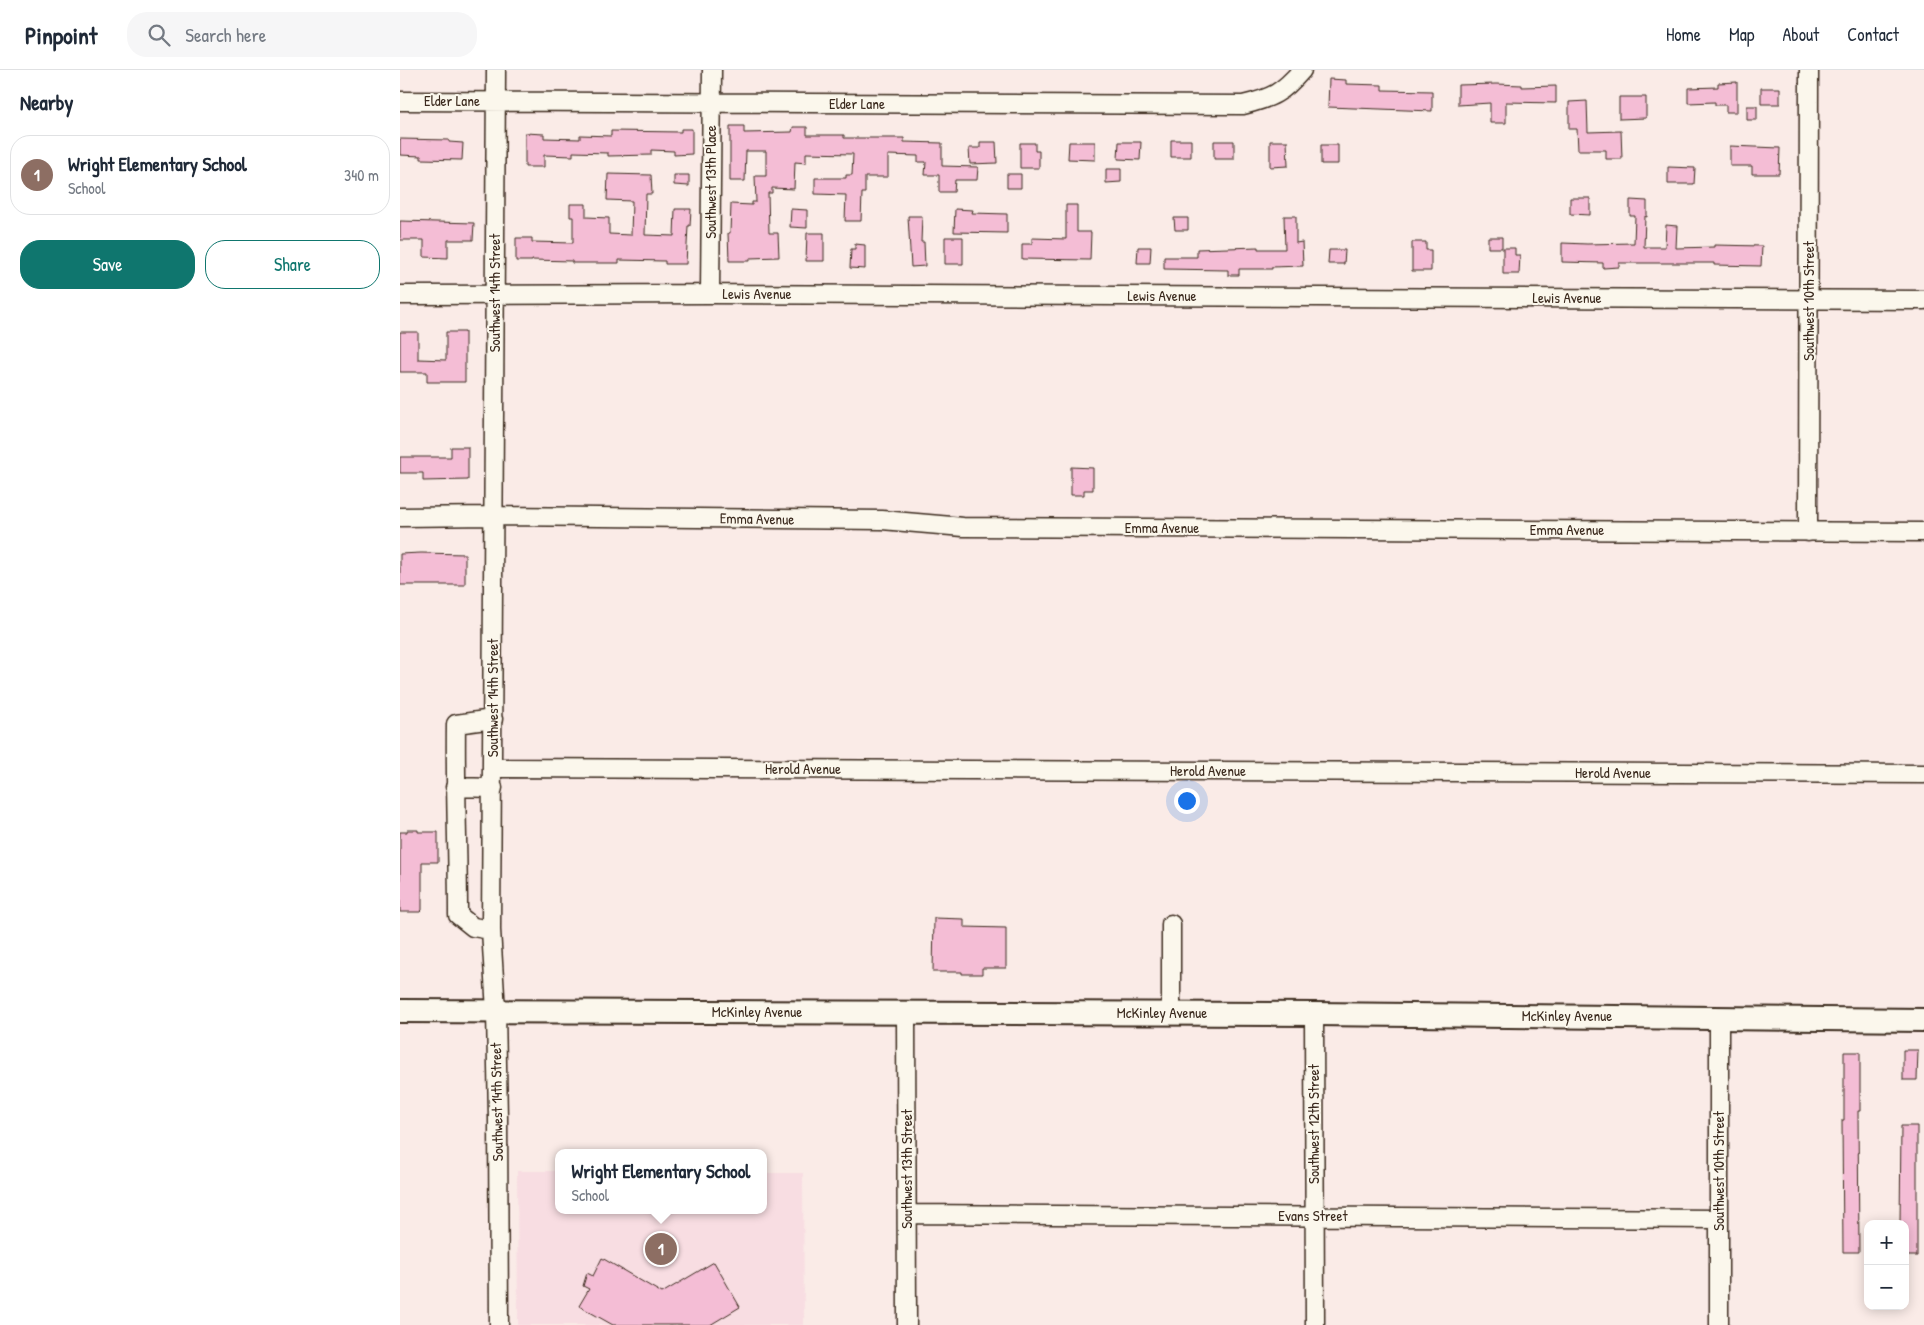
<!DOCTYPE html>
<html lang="en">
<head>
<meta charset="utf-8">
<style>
  body { margin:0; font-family:"Patrick Hand",sans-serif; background:#f6f6f7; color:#1f2937 }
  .controls { position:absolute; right:15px; bottom:15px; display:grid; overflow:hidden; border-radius:10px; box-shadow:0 2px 12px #0003 }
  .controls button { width:45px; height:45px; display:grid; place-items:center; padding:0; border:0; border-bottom:1px solid #e0e1e3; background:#fff; color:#1f2937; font:25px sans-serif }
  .you { position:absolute; left:786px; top:730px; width:18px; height:18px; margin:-12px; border:4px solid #fff; border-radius:50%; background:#1a73e8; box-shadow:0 0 0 8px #1a73e833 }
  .badge { display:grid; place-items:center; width:32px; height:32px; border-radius:50%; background:#0f766e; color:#fff; font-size:16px; font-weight:700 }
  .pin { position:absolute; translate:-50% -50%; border:2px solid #fff; box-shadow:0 1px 5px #0006 }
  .popup { position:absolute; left:155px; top:1079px; width:212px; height:65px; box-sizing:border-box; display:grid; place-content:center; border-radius:10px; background:#fff; filter:drop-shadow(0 1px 4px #0005); font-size:16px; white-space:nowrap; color:#747a83 }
  .popup b { font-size:19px; color:#1f2937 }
  .popup::after { content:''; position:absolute; left:50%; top:100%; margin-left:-10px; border:10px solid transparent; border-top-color:#fff }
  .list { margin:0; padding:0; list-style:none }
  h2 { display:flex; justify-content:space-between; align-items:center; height:65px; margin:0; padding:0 20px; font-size:21px }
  h2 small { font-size:16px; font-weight:400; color:#747a83 }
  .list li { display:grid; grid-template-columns:32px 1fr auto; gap:15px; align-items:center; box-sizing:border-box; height:80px; margin:0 10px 10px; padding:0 10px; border:1px solid #e0e1e3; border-radius:20px }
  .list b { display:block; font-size:19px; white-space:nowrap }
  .list p { margin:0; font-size:16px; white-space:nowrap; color:#747a83 }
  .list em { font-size:16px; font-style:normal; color:#747a83 }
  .actions { display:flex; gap:10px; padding:15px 20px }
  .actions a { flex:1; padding:11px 0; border:1px solid #0f766e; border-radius:20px; text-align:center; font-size:18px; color:#0f766e }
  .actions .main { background:#0f766e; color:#fff }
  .icon { flex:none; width:28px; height:28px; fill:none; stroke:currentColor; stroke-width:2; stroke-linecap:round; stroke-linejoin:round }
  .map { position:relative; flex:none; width:1524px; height:1255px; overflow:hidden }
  header { display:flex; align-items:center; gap:30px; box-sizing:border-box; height:70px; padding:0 25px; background:#fff; border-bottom:1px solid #e0e1e3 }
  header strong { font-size:24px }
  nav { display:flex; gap:28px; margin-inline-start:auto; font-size:18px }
  .search { width:350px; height:45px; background:#f6f6f7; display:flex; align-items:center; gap:12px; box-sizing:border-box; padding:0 18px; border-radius:20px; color:#747a83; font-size:19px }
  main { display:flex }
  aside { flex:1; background:#fff }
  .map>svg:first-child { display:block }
</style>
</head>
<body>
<header>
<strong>Pinpoint</strong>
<div class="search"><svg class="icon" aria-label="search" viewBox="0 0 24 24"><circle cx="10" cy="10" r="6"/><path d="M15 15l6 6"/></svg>Search here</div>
<nav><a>Home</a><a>Map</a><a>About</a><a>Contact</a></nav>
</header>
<main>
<aside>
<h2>Nearby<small></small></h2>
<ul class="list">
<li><span class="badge" style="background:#8d6e63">1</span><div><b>Wright Elementary School</b><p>School</p></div><em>340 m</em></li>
</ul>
<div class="actions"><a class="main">Save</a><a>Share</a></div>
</aside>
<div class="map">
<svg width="1524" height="1255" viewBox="0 0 1524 1255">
  <rect width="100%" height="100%" fill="#faebe7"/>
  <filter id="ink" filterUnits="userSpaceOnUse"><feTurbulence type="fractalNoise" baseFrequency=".02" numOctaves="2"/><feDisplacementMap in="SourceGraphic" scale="10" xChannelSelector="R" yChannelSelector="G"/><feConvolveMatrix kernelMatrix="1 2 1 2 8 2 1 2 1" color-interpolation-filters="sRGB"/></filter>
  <g filter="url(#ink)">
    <path fill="#f8dde2" d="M117 1101H158V1140H364V1103H403L404 1255H118Z"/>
    <path fill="#f4bdd5" stroke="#3b2a1e" d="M929 9 946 10V14L982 15V20L1032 21V41L928 37Z
      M1337 12V42H1326V35H1315V32L1288 33V18L1318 17V13Z
      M1096 14 1122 15V17L1156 16V33L1106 32V53H1090V33L1058 35V15Z
      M1361 18H1380V34H1361Z
      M1219 27H1246V48L1219 49Z
      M1187 31 1188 62 1221 61 1222 89H1206V80H1178L1177 59H1169V32Z
      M1347 36H1357V50H1347Z
      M330 56H344V63L392 62 393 57H407V65H444V68H504V72L542 73V96L578 97 577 110H555L554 122H539V105H525L526 92H518V86L488 85V107H465V123H462L461 151H445L446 125 415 124V108H446V105H452L453 84 406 83V93L395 92 394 119 372 118V123H368L369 163H378L379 187 350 188V191H329L328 163H330L331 134 352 135V132H356L355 106H366V81H346L345 111H330Z
      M281 59H292V84L274 85V81L251 80V85L208 86V83L173 82V86L144 85V97H125V63L144 64V68L180 69V65L211 66V61L281 62Z
      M0 69 49 70V72L63 73 62 90 21 89V86L0 85Z
      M771 70H791V87H771Z
      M814 71H834V89H814Z
      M870 71H887L888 96 870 97Z
      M580 72H596L597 93 570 94 569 78H580Z
      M669 72H695V90L668 89Z
      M719 72H741L740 90 718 89Z
      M620 73H635V81H639V98H620Z
      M921 75H938V94H921Z
      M1330 76 1380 78 1379 104H1352V96H1330Z
      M1268 97 1295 98 1294 114H1268Z
      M706 99H721V112L706 113Z
      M208 104 251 105 252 124H246L245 165 274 166 275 139H291L290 156H288L286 194H265V191L219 190V193H172V191L132 190V191H116V168H132V172L173 173V147H170V134H186V147L209 148V164L231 165 232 131 207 130Z
      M607 104H621V118H607Z
      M274 105H289V116L274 115Z
      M1170 128H1190V145L1170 144Z
      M1230 130 1247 131V147L1245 146 1244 177H1265L1266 155 1277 156 1276 178 1314 177V175L1362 176 1361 196 1314 195V193H1219V197L1203 198V193L1162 192V173L1187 174 1234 173 1235 146H1230Z
      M666 135H677V162H691L690 190 622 189V174H632V168L666 169Z
      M391 139 407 140V158L390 157Z
      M555 139 573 140 572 143 607 144V163L554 162Z
      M508 146H522L521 172H524L525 196 511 197Z
      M884 146H896V173L902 172 903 196 872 197V199H839V205H828V200L764 199V187H797V179L858 177V179H885Z
      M774 148H788V160H775Z
      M0 151 74 153 73 170H48V188L24 187V170H0Z
      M407 163H424V191H406Z
      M545 167H563V194H545Z
      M1088 167H1102V178H1088Z
      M1012 172H1026V180H1031V201H1012Z
      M455 174 465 175V199L450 198 451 179H455Z
      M738 177H751L750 193H737Z
      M1103 178H1115V185H1120L1119 204H1103Z
      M929 180H945L944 194H928Z
      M0 262H18V289L46 290V262H65V312H27V302H0Z
      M51 377H68V410L23 411V403H0V387H51Z
      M671 397 693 398V420H684V425H671Z
      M21 483 65 484V515H0V484Z
      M7 760H18V762H38V792H22V840L20 842H0V762H7Z
      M534 848 564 849V857L606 858V898H582V904H562V902H533Z
      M1503 980H1518L1517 1010H1503Z
      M1444 982H1460V1041H1458L1459 1182H1443L1442 1050H1444Z
      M1501 1056H1517V1186H1505V1154H1500Z
      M202 1188 262 1223 314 1192 340 1237 310 1255H213L179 1236 189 1219 183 1216 187 1203 193 1206Z"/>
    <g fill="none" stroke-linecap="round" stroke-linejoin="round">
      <defs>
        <path id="minor" d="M96 0 91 860 96 941 98 1049 99 1255
          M0 31 843 35C872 28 882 23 902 0
          M310 224 312 0
          M0 225 310 224 1524 230
          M0 447 93 446 482 450 563 457 1524 462
          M1408 462 1409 0
          M93 698 1524 704
          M55 717 93 718
          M91 860 73 857 58 845C58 781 55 717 56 654L93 649
          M506 942 507 1255
          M771 943V854
          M914 944 915 1255
          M1319 947V1255
          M507 1144 1319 1149"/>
        <path id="major" d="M0 941 914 944 1524 950"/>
      </defs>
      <use href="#minor" stroke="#3b2a1e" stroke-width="21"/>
      <use href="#major" stroke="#3b2a1e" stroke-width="26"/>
      <use href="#minor" stroke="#fbf7ec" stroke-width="18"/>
      <use href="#major" stroke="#fbf7ec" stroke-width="22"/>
    </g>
  </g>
  <g text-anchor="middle" stroke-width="4" stroke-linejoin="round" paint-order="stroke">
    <g font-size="15" fill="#3b2a1e" stroke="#fbf7ec">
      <text x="52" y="36">Elder Lane</text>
      <text x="457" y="39">Elder Lane</text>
      <text transform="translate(311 112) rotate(-90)" y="5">Southwest 13th Place</text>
      <text transform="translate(95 223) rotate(-90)" y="5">Southwest 14th Street</text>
      <text x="357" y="229">Lewis Avenue</text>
      <text x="762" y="231">Lewis Avenue</text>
      <text x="1167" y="233">Lewis Avenue</text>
      <text transform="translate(1409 231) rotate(-90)" y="5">Southwest 10th Street</text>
      <text transform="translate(357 449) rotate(1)" y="5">Emma Avenue</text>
      <text x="762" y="463">Emma Avenue</text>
      <text x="1167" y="465">Emma Avenue</text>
      <text transform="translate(93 628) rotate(-90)" y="5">Southwest 14th Street</text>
      <text x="403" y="704">Herold Avenue</text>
      <text x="808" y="706">Herold Avenue</text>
      <text x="1213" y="708">Herold Avenue</text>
      <text x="357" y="947">McKinley Avenue</text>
      <text x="762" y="948">McKinley Avenue</text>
      <text x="1167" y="951">McKinley Avenue</text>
      <text transform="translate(97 1032) rotate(-91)" y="5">Southwest 14th Street</text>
      <text transform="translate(914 1054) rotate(-90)" y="5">Southwest 12th Street</text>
      <text transform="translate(507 1099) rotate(-90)" y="5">Southwest 13th Street</text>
      <text transform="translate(1319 1101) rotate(-90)" y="5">Southwest 10th Street</text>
      <text x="913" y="1151">Evans Street</text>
    </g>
  </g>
</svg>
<div class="controls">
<button>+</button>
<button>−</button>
</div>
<div class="you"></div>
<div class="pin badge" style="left:261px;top:1179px;background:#8d6e63">1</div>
<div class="popup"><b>Wright Elementary School</b>School</div>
</div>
</main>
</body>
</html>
